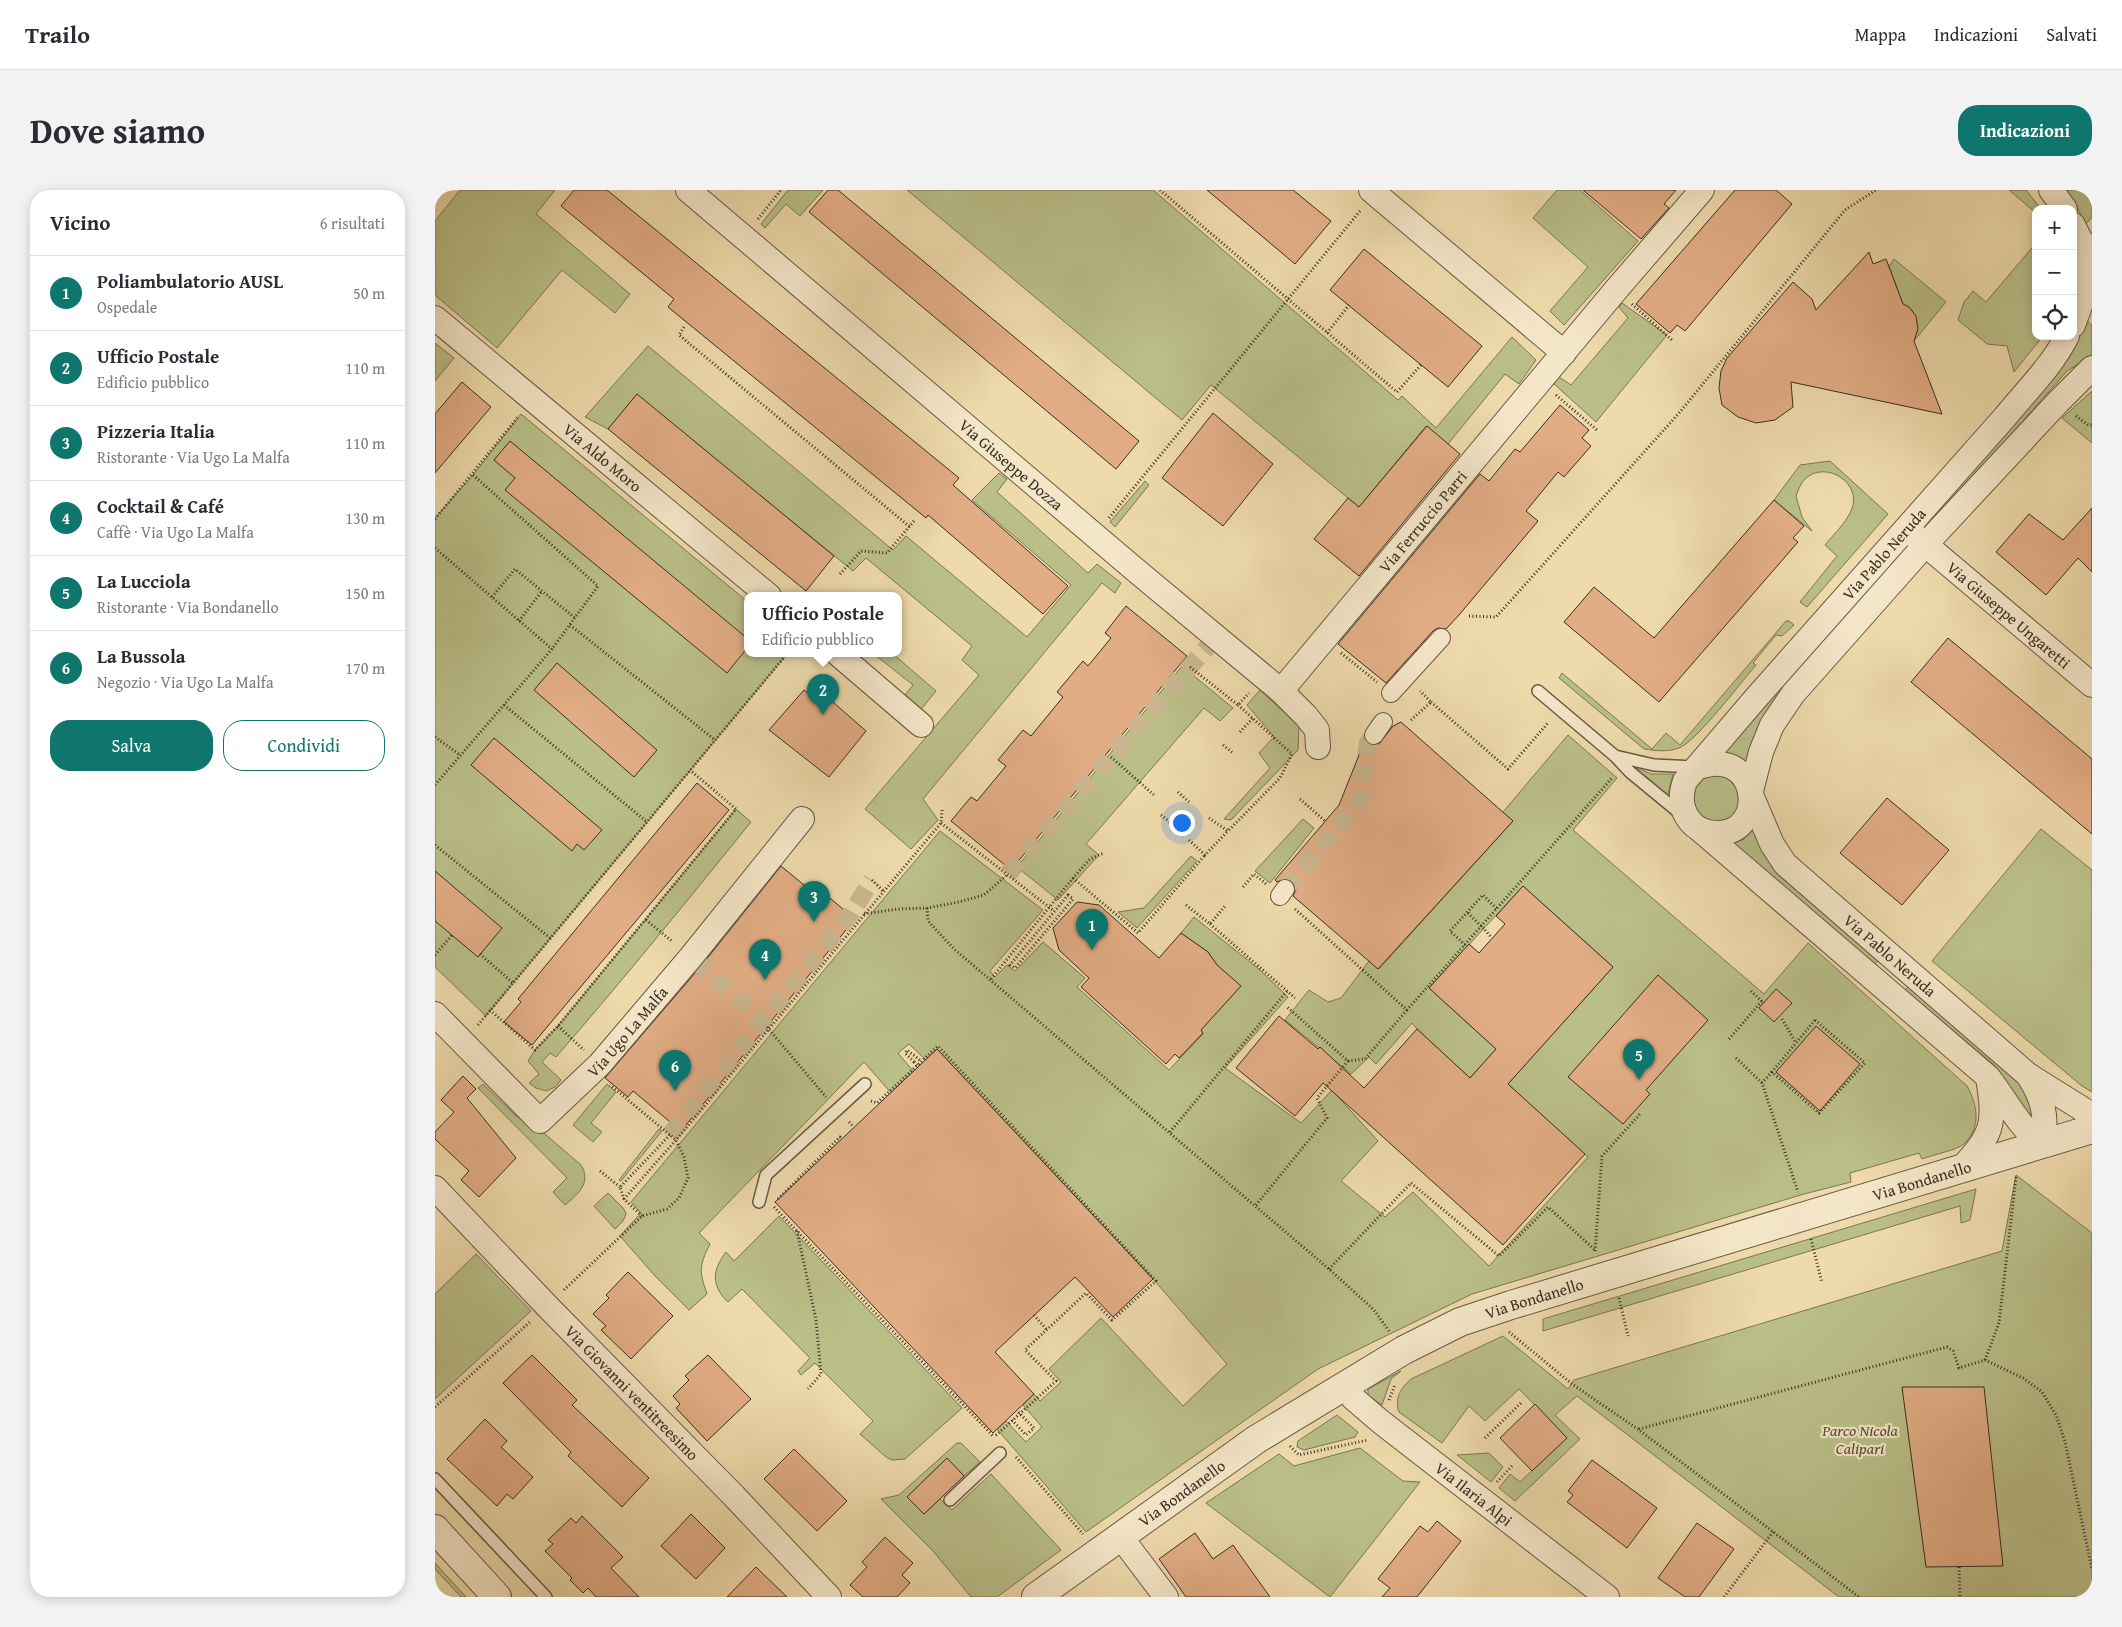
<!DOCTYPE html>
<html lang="it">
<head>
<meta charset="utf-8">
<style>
  body { margin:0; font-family:"Gentium Book Plus",serif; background:#f2f2f3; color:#2b2b33 }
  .controls { position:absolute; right:15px; top:15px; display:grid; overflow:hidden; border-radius:10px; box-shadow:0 2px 12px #0003 }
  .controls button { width:45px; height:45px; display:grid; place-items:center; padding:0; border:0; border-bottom:1px solid #e1e1e2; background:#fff; color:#2b2b33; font:25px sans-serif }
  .you { position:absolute; left:746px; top:632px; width:18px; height:18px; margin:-12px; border:4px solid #fff; border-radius:50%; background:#1a73e8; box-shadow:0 0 0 8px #1a73e833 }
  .badge { display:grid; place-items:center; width:32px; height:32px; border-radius:50%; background:#0f766e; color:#fff; font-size:16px; font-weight:700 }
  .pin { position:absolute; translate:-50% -41px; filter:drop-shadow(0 1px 2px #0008) }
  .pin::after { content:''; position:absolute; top:26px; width:18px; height:15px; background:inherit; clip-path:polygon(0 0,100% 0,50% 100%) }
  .popup { position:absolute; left:309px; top:402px; width:158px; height:65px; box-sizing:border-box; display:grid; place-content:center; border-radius:10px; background:#fff; filter:drop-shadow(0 1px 4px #0005); font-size:16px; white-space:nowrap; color:#7c7c81 }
  .popup b { font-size:19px; color:#2b2b33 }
  .popup::after { content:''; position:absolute; left:50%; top:100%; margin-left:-10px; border:10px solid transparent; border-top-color:#fff }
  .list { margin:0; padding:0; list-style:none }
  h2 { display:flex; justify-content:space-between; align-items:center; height:65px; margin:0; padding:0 20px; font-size:21px }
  h2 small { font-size:16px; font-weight:400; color:#7c7c81 }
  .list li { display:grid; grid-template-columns:32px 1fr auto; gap:15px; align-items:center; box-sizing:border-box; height:75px; padding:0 20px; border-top:1px solid #e1e1e2 }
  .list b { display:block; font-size:19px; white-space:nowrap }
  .list p { margin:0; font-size:16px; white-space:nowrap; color:#7c7c81 }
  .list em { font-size:16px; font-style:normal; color:#7c7c81 }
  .actions { display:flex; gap:10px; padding:15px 20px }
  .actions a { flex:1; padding:11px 0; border:1px solid #0f766e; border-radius:20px; text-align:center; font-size:18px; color:#0f766e }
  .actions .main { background:#0f766e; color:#fff }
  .icon { flex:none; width:28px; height:28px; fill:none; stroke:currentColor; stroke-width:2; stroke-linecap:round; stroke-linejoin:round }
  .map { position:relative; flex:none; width:1657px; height:1407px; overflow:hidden; border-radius:20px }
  header { display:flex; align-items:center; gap:30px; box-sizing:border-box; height:70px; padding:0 25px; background:#fff; border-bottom:1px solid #e1e1e2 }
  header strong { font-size:24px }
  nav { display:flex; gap:28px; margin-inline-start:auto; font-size:18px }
  .intro { display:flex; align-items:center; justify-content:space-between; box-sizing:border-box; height:120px; padding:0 30px }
  h1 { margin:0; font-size:35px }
  .button { padding:12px 22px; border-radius:20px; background:#0f766e; color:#fff; font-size:18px; font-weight:700 }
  main { display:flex; gap:30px; padding:0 30px }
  aside { flex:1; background:#fff; border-radius:20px; box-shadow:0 2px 12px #0003 }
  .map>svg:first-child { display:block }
</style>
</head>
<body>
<header>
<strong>Trailo</strong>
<nav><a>Mappa</a><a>Indicazioni</a><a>Salvati</a></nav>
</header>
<div class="intro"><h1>Dove siamo</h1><a class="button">Indicazioni</a></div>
<main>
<aside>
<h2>Vicino<small>6 risultati</small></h2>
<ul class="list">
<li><span class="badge">1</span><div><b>Poliambulatorio AUSL</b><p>Ospedale</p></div><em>50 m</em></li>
<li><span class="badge">2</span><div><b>Ufficio Postale</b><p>Edificio pubblico</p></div><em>110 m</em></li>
<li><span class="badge">3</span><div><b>Pizzeria Italia</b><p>Ristorante · Via Ugo La Malfa</p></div><em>110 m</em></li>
<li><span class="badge">4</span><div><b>Cocktail &amp; Café</b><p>Caffè · Via Ugo La Malfa</p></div><em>130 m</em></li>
<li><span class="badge">5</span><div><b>La Lucciola</b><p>Ristorante · Via Bondanello</p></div><em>150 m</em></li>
<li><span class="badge">6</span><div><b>La Bussola</b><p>Negozio · Via Ugo La Malfa</p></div><em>170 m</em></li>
</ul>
<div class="actions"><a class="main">Salva</a><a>Condividi</a></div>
</aside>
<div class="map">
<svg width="1657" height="1407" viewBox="0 0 1657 1407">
  <rect width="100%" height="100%" fill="#eedaab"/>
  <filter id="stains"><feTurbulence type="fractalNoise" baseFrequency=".004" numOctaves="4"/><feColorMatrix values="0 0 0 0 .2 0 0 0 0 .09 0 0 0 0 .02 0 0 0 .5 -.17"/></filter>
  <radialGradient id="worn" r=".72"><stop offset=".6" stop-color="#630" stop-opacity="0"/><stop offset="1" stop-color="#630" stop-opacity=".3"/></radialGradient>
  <path fill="#babf88" stroke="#7a7656" d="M25 0H120L101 24 195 104 180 123 127 80 62 158 0 105V31Z
    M353 0H388L365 26 351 14 330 38 326 34Z
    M472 0H718L963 210 967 206 1001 238 1077 147 1101 170 1084 194 1070 184 1013 254 991 236 924 317 776 195 747 230Z
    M1122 0H1145L1203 51 1129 135 1115 121 1153 77 1098 28Z
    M1574 0H1591L1606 19H1601V23Z
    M1632 0H1657V27L1651 34Z
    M1601 53V146H1608L1579 182 1572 156 1552 154 1523 130 1529 112 1538 101 1551 112Z
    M1459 69 1511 112 1479 151C1484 135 1484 122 1468 114L1454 76Z
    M1187 113 1232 145 1161 232 1118 193 1124 187 1136 195 1193 128 1184 117Z
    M1651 130 1657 135V165L1632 181 1501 330 1497 327 1626 177Z
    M0 153 19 168 0 191Z
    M213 156 458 360 471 346 592 447 636 395 537 310 564 283 572 289 562 302 653 383 662 374 686 393 680 403 667 393 488 609 503 630 476 659 430 619 544 485 527 470 537 456 431 368 418 381 202 205 173 239 150 227Z
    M1657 201V253L1627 228Z
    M86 224 313 412V464H352L51 826 0 777V328L38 285Z
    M1395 271 1453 324 1372 417 1365 412 1402 366 1390 355C1398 345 1410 334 1416 321 1429 294 1391 269 1370 289 1366 293 1363 300 1361 306L1367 327 1377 341 1339 310 1365 275Z
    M710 291 714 295 680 337 675 332Z
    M1444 388 1448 391 1312 576 1286 565Z
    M1354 431 1359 435 1347 446 1341 445 1318 473 1321 475C1306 492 1262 551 1244 558 1233 562 1221 561 1209 559L1124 488 1127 483 1217 559 1231 543 1245 555 1351 431Z
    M439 464H458L501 501 483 523 467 509 478 495Z
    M747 476 798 518 785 531 769 518 651 654 664 665 623 710 582 677Z
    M825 500 864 536 863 560 796 630 789 629 835 578 824 563 839 547 812 515Z
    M1133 545 1182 588 1138 640 1329 804 1373 753 1532 896C1542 914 1547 937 1529 954 1522 960 1497 965 1487 969L1484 963 1415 983 1416 992 1369 1004 1037 1104 883 1179 651 1342 562 1239 571 1231 591 1252 607 1237 588 1215 599 1204 605 1211 626 1192 614 1179 666 1128 748 1216 792 1174 718 1089 502 859 491 870 474 854 463 863 479 882 456 903 429 872 264 1043 275 1054C264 1076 264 1081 272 1104L254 1120 221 1087 185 1046 206 1023 196 1012 505 641 608 720 555 781 560 787 572 775 580 781 608 752 650 788 642 797 734 880 768 844 766 840 805 796 782 775 773 762 746 743 759 727 825 780 853 807 790 878 866 933 897 900 943 951 906 991 950 1027 978 1002 1054 1076 1153 967 1073 894 1178 777 1088 696 994 798 1061 859 1035 888 982 839 977 833 941 874 934 867 916 884 850 830 874 800 893 812 906 808 934 771 944 779 1078 631 1068 622Z
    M1193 575 1217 584H1238L1232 608Z
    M1290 584 1307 603 1300 626C1296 628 1290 632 1285 633 1258 636 1246 591 1274 585 1279 584 1285 584 1290 584Z
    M301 619 316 632C252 711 188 790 121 867L115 863 107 872 126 890 120 897 111 901 101 898 94 893 104 884 93 871 100 860 123 836Z
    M868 629 879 638 835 693 820 681Z
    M1319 637 1333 670 1359 697 1443 770 1440 774 1294 653 1308 650Z
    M1606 639 1657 680V902L1647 896 1497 771Z
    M756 666 762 671 702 738 683 722 709 718Z
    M1475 795 1561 868 1588 897 1606 928 1602 936 1558 874 1470 800Z
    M48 894 81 926 103 938 146 975C157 993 143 1004 130 1015L118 1002 132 988 43 898Z
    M172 894 181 902 156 933 167 942 158 952 138 935Z
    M224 939 227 941 186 991 184 990Z
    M1581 985 1657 1043V1407H1404L1142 1206 1120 1225 1145 1249 1080 1311 1064 1298 1075 1284 1085 1292 1132 1248 1084 1199 1050 1231 1034 1216 1007 1253 964 1222C959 1208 966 1198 976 1189L1068 1146 1133 1199 1139 1190 1567 1061Z
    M1541 999 1535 1030 1526 1033 1525 1016 1108 1141V1129Z
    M173 1003 189 1019 191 1024 188 1031 180 1039 159 1016Z
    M344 1026 527 1218 470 1269 457 1270 451 1267 425 1244 438 1231 380 1173 366 1185 363 1181 375 1168 307 1099 293 1112C276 1096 277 1080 291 1062L299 1071Z
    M41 1064 96 1121 0 1209V1104Z
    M966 1181 956 1189 947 1215 933 1205V1199Z
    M902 1225 923 1242 920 1247 869 1260 862 1257 863 1251Z
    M522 1253H526L545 1272 529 1286 512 1268 472 1307 489 1324 505 1309 517 1320 556 1284 626 1360 562 1407H536L498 1361 446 1309 464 1305Z
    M925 1258 968 1291 985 1292 895 1407 771 1313 844 1264 859 1276Z
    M1054 1263 1068 1277 1056 1292 1022 1265Z
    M0 1373 31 1407H26L0 1379Z"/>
  <path fill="#e2ad85" stroke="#3a2d23" d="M139 0H172L524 288 518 295 633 396 608 424 493 325 491 328 233 117 239 109 126 16Z
    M393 0H403L704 251 681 279 374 22Z
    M772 0H858L896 31 860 74Z
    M1148 0H1241L1229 14 1234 18 1206 49Z
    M1300 0H1341L1357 14 1250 141 1242 135 1235 143 1201 114Z
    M929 59 1047 156 1013 197 895 100Z
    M1434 62 1438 74 1451 69 1468 114 1474 117 1481 126 1483 139 1479 151 1507 224 1356 192 1358 217 1340 230 1321 233 1303 227 1287 215 1284 198 1286 181 1292 168 1358 92 1377 109 1381 120Z
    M27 192 56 217 0 283V224Z
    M202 204 399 366 371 401 173 239Z
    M1125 215 1154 240 1147 248 1156 256 1129 287 1123 282 1091 321 1103 331 1024 425 1011 439 1003 438 998 441 951 493 903 454 1045 284 1054 291 1080 259 1085 262Z
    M778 223 838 274 788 336 727 288Z
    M992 236 1025 264 924 386 879 349 913 308 924 317Z
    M75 251 313 449V457L292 483 70 300 80 288 59 270Z
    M1339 310 1369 336 1358 348 1363 352 1224 512 1129 432 1159 397 1219 448Z
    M1657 318V382L1643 368 1611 405 1561 362 1594 324 1628 350Z
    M691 416 752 466 576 680 516 631 536 607 542 611 571 576 563 570 588 540 596 546 628 507 622 502 648 471 653 476 676 448 670 443Z
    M1513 448 1657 569V644L1476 492Z
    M122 473 222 560 199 587 99 500Z
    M383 499 431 541 394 587 334 540 369 500 377 506Z
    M966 532 1078 631 943 779 858 706 861 700 857 691 851 688 842 692 840 690 904 615 930 550 938 555 944 554 958 536Z
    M59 548 167 640 149 660 142 654 137 661 36 575Z
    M262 593 294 620 97 855 69 832 86 812 83 809Z
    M1452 608 1514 660 1467 715 1405 663Z
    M346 676 386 709 390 704 420 729 246 941 198 901 193 907 170 888 266 776Z
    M0 681 67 738 43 767 0 731Z
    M1088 696 1178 777 1073 894 1150 964 1068 1055 888 893 860 926 801 878 844 826 883 859 885 857 929 898 982 839 1035 888 1061 859 994 798 1034 754 1044 763 1070 734 1061 726Z
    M642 712 664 715 724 768 746 743 773 762 782 775 806 796 766 840 768 843 744 868 740 864 731 874 646 797 654 788 624 760 618 738Z
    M1223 785 1273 830 1211 900 1215 904 1188 934 1133 887Z
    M1341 799 1357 813 1339 832 1324 818Z
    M1381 836 1425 874 1385 921 1341 882Z
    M502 859 718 1089 678 1127 640 1087 560 1162 599 1204 558 1243 340 1012Z
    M28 886 41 899 32 908 81 968 44 1007 26 990 34 981 0 949V942L19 922 6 910Z
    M193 1082 238 1126 196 1169 166 1140 171 1136 158 1124 174 1108 171 1105Z
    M97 1165 142 1210 137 1215 214 1288 187 1317 133 1266 136 1262 68 1193Z
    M273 1165 316 1209 272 1251 241 1218 245 1214 238 1206 254 1190 250 1186Z
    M1467 1197H1549L1568 1376 1491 1377Z
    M1100 1214 1132 1248 1097 1281 1065 1248Z
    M50 1229 72 1251 66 1257 98 1287 78 1309 72 1304 62 1316 12 1269Z
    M359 1259 412 1311 382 1341 329 1289Z
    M512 1268 529 1286 489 1324 472 1307Z
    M1157 1270 1222 1318 1192 1358 1132 1312 1138 1305 1133 1301Z
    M256 1324 290 1358 261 1389 226 1356Z
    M147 1326 188 1367 176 1378 204 1407H161L153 1398 148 1403 135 1390 137 1388 110 1361 118 1354 113 1350 136 1328 141 1333Z
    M1002 1331 1026 1351 982 1407H947L955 1398 943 1389 985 1336 993 1342Z
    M1262 1333 1299 1359 1264 1407H1250L1223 1388Z
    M760 1343 778 1369 798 1355 835 1407H751L724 1369Z
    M450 1347 478 1373 467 1385 475 1393 462 1407H428L415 1395 432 1377 427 1372Z
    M321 1377 352 1407H292Z"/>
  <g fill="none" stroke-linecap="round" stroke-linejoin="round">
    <path stroke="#cab790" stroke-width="18" stroke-dasharray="18 9" stroke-linecap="butt" d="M573 684 781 447
      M850 699 926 610 933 553 939 545
      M260 770 328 832
      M235 945 415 725 437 690"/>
    <defs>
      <path id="service" d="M1103 501 1180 566
        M1246 624 1195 582 1180 566 1219 575 1260 577
        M324 1012 331 985 430 894
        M0 1289 111 1407
        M515 1310 565 1263"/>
      <path id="pedestrian" d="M956 503 1006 448
        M939 545 948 532
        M845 706 850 699"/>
      <g id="minor">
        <path id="s1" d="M253 0 704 383 846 501 871 526 882 540 883 557"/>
        <path d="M936 0 1129 163"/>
        <path d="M1616 0 1630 19"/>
        <path d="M1638 35 1653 65"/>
        <path d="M1657 56C1650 71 1648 91 1657 107"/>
        <path id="s2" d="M0 128 334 406"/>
        <path d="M1638 135 1652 97"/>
        <path id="s3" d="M1479 345 1657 495"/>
        <path d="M403 464 486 535"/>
        <path id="s4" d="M846 501 1180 101 1267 0"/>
        <path id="s5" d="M1264 577C1325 556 1333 644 1282 643 1272 643 1261 639 1255 631 1245 619 1245 605 1250 591L1321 508 1570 227C1591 201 1617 176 1632 146"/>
        <path d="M1316 601 1326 562 1337 535 1358 504 1490 355 1623 212 1657 178"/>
        <path id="s6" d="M1317 607 1337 654 1350 674 1593 885 1657 925"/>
        <path d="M1264 639 1553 887C1572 911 1582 935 1607 954 1613 927 1608 908 1593 885"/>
        <path id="s7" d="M0 824 105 931 165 874 256 767 367 629"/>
        <path d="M1526 979C1557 944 1561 936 1553 888"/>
        <path id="s8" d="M0 998 112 1116 299 1306 394 1407"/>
        <path id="s9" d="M911 1194 918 1208 946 1232 1172 1407"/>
        <path d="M685 1346 731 1407"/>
      </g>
      <g id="tertiary">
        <path d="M0 1339 62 1407"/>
        <path id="s10" d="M601 1407 822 1249 969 1160 1025 1132 1076 1115 1657 939"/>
      </g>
    </defs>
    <use href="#service" stroke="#675845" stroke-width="14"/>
    <use href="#pedestrian" stroke="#675845" stroke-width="20"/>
    <use href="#minor" stroke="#675845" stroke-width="26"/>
    <use href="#tertiary" stroke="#675845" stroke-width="30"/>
    <path stroke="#3a2d23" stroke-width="3" stroke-dasharray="1 2.5" stroke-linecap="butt" d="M725 0 962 202 986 175
      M323 29 346 0
      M1197 114 1237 150
      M249 137 244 145 475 337
      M892 143 914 115
      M1121 205 1162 240
      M1641 226 1653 235H1657
      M674 328 925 21
      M0 329 83 227
      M0 358 117 459
      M405 384 426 361 452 363 479 331
      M57 407 80 379 140 428
      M1034 426 1061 427 1245 222 1410 20 1441 0
      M84 431 107 401
      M135 435 280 550
      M906 463 942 492
      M755 477 803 515 814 503
      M996 512 1073 579 1113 533
      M69 515 212 632
      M976 530 996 512 985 501
      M805 542 818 528
      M0 547 25 565
      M788 555 798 563
      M676 567 719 605
      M0 595 117 459 163 396 38 285
      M743 602 754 612
      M865 609 890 631
      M726 625 737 634
      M774 628 793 641 845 588 857 564 803 515
      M506 633 619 721
      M754 650 770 665 793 641
      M0 655 115 748
      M638 688 703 743 770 665
      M437 690 448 701
      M808 697 819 684 831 694
      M633 705 638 709 580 778 575 775Z
      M751 715 775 734 790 716
      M492 718 493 731 519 759 894 1079 939 1120 954 1141
      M860 719 972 820 1177 588
      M429 724 463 719 492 718 524 712 549 705 573 684
      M211 730 238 752
      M775 734 860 808
      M1050 740 1057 748
      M1030 755 1015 741 1048 705 1062 719
      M45 764 78 793
      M0 765 17 745
      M556 789 638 688 655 669 669 663
      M1316 801 1329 813
      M55 820 100 860 123 836 301 619 255 580
      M1347 829 1361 853
      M1380 830 1430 873 1384 923 1337 882Z
      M43 835 352 464
      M123 836 149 860
      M332 837 391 907
      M1294 849 1327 811
      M1301 868 1327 893
      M913 871 930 869 972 820
      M479 872 470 863 472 860 486 871
      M1337 882 1327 893 1363 1002
      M436 911 442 913 503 856 721 1091 677 1130 651 1103 590 1160 621 1191 559 1247
      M414 932 419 937
      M735 942 852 801
      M165 981 185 997
      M189 1009 241 950 506 633 507 620
      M343 1009 405 947 407 949
      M821 1015 892 928 882 908 913 871 852 817
      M339 1017 559 1247
      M207 1026 189 1009 185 997 235 945
      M362 1041 381 1130 386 1184 373 1199
      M1376 1049 1387 1093
      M1160 1061 1167 966 1205 924
      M894 1079 976 993 1064 1066 1113 1017 1160 1060
      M129 1100 207 1026 232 1019 244 1008 253 988 249 967 241 950 175 895
      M1184 1108 1193 1146
      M599 1125 612 1140
      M1074 1142 1137 1194 1204 1240 1424 1407
      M1550 1170 1564 1133 1581 987
      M954 1210 960 1195
      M0 1217 95 1132
      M577 1230 591 1245 599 1238 582 1221
      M1204 1239 1512 1157 1518 1161 1524 1178 1550 1170 1588 1188 1607 1202 1621 1225 1630 1252 1657 1379
      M1050 1248 1086 1213
      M855 1256 864 1265 933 1250
      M581 1267 648 1344
      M1062 1292 1077 1276
      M1524 1377 1525 1407
      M1289 1407 1338 1342"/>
    <use href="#service" stroke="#f4e7c8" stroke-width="11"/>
    <use href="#pedestrian" stroke="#f4e7c8" stroke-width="18"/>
    <use href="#minor" stroke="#f4e7c8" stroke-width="24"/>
    <use href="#tertiary" stroke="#f4e7c8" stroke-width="28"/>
    <path stroke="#3a2d23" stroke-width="3" stroke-dasharray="1 2.5" stroke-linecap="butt" d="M1033 723 1050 740
      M479 872 483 877"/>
  </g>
  <g text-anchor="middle" stroke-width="4.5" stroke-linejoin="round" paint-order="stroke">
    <g font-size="16" fill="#3a2d23" stroke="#f4e7c8">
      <text dy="6" stroke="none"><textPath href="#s2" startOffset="218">Via Aldo Moro</textPath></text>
      <text dy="6" stroke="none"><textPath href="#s1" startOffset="424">Via Giuseppe Dozza</textPath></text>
      <text dy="6" stroke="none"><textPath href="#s4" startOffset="221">Via Ferruccio Parri</textPath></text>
      <text dy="6" stroke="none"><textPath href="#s5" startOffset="501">Via Pablo Neruda</textPath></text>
      <text dy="6" stroke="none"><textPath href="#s3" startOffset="124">Via Giuseppe Ungaretti</textPath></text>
      <text dy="6" stroke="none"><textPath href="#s6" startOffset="214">Via Pablo Neruda</textPath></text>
      <text dy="6" stroke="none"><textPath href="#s7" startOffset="275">Via Ugo La Malfa</textPath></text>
      <text dy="6" stroke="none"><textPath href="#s10" startOffset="989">Via Bondanello</textPath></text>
      <text dy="6" stroke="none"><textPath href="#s10" startOffset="584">Via Bondanello</textPath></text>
      <text dy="6" stroke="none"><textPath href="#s8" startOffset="284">Via Giovanni ventitreesimo</textPath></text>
      <text dy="6" stroke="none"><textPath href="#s10" startOffset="179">Via Bondanello</textPath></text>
      <text dy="6" stroke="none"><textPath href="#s9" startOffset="170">Via Ilaria Alpi</textPath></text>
    </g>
    <g font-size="16" font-style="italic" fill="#544a37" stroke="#f4e7c8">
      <text x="1425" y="1246">Parco Nicola<tspan x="1425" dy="18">Calipari</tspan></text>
    </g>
  </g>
  <rect width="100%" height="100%" filter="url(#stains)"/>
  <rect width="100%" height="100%" fill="url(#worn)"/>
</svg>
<div class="controls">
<button>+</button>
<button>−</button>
<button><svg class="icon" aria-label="locate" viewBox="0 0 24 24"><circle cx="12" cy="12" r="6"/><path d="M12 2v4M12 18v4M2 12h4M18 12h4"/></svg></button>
</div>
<div class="you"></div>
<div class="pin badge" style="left:657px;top:760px">1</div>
<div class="pin badge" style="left:388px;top:525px">2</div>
<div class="popup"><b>Ufficio Postale</b>Edificio pubblico</div>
<div class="pin badge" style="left:379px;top:732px">3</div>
<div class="pin badge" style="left:330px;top:790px">4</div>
<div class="pin badge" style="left:1204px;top:890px">5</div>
<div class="pin badge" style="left:240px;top:901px">6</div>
</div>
</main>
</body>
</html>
